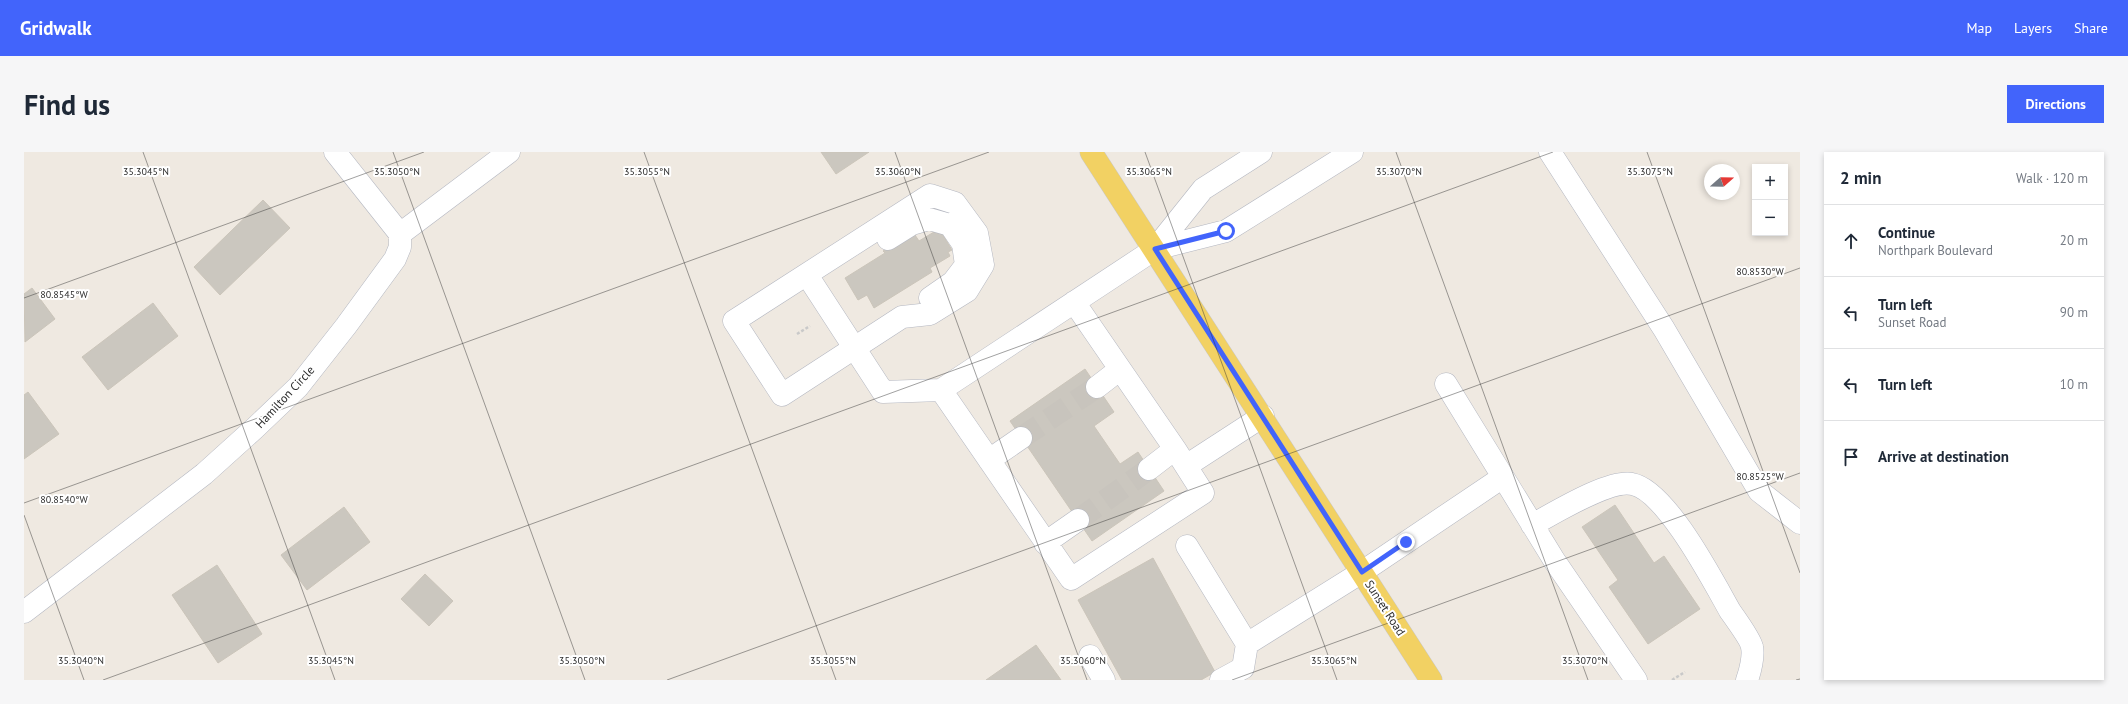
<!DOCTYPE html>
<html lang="en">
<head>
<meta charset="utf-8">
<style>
  body { margin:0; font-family:"PT Sans",sans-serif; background:#f6f6f7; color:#1f2937 }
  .controls { position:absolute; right:12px; top:12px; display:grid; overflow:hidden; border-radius:0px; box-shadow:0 2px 6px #0003 }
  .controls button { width:36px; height:36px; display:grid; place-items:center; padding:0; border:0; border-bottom:1px solid #e0e1e3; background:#fff; color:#1f2937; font:20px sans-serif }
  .compass { position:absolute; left:1680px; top:12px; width:36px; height:36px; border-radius:50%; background:#fff; box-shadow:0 2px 6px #0003; rotate:70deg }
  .stop { position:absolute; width:12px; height:12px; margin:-9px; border:3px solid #4264fb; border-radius:50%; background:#fff }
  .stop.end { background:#4264fb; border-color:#fff; box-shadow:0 1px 4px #0008 }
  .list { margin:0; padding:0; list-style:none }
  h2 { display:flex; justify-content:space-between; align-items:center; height:52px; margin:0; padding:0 16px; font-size:17px }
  h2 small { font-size:13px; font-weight:400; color:#747a83 }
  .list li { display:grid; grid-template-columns:26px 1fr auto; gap:12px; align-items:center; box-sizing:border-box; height:72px; padding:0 16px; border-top:1px solid #e0e1e3 }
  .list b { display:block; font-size:15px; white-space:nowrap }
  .list p { margin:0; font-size:13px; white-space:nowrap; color:#747a83 }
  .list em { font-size:13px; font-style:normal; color:#747a83 }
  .icon { flex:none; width:22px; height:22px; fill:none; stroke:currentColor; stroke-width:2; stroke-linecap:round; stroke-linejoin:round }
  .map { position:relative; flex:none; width:1776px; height:528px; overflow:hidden; border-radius:0px }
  header { display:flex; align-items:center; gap:24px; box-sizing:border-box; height:56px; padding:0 20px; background:#4264fb; color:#fff }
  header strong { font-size:19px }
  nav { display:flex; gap:22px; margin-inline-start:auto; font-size:14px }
  .intro { display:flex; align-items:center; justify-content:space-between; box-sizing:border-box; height:96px; padding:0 24px }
  h1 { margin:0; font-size:28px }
  .button { padding:10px 18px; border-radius:0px; background:#4264fb; color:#fff; font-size:14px; font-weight:700 }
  main { display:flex; gap:24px; padding:0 24px }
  aside { flex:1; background:#fff; border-radius:0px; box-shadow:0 2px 6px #0003 }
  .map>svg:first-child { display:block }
</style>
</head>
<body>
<header>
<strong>Gridwalk</strong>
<nav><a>Map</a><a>Layers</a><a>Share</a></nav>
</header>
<div class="intro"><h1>Find us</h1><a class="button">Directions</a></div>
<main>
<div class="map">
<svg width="1776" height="528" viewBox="0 0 1776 528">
  <rect width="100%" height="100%" fill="#efe9e1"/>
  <path fill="#cbc7bf" stroke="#cbc5ba" d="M797 0H845L812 22Z
    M239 48 266 76 196 143 170 115Z
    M915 77 928 98 924 100 926 104 906 116 908 120 850 156 843 143 834 148 821 126 861 101 859 99 889 80 895 89Z
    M8 136 31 167 1 190 0 142Z
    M129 151 154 184 84 238 58 205Z
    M1061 217 1090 260 1070 274 1096 312 1114 300 1140 339 1068 389 986 269Z
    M4 240 35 282 0 307V243Z
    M1591 353 1630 411 1640 404 1676 457 1624 492 1585 435 1594 428 1558 375Z
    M320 355 346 390 283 438 257 403Z
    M1129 406 1191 520 1177 528H1098L1054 448Z
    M193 413 238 482 194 511 148 443Z
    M401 422 429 449 405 474 377 447Z
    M1012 493 1037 528H962Z"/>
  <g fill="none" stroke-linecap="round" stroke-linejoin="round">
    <path stroke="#c8c4bd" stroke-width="22" stroke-dasharray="22 11" stroke-linecap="butt" d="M997 286 1073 235
      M1054 368 1125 317"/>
    <defs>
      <path id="minor" d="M311 0 376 82
        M1526 0 1640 177 1735 339 1776 371
        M906 43 931 51 953 81 959 113 943 139 906 162 878 165 758 243 710 169Z
        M864 87 888 72 905 67 926 73 939 92 942 113 929 130 906 146
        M1131 97 1202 79 1328 0
        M783 123 859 240 917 238
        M1050 150 1151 297 1179 341 1047 427 917 238 1131 97 1179 37 1237 0
        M1422 232 1530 408 1612 528
        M1073 235 1095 218
        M965 308 997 286
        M1162 314 1239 264
        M1125 317 1151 297
        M1508 373C1529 362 1585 327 1608 332 1642 338 1689 429 1706 459 1711 466 1727 488 1728 495 1730 504 1726 520 1723 528
        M1021 391 1054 368
        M1163 394 1223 492 1338 420 1479 325
        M0 460 180 322 231 276 274 235 322 174 371 107 376 95V82L485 0
        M1066 504 1080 528
        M1197 528 1219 516 1223 492"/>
      <path id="major" d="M1067 0 1407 528"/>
    </defs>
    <use href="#minor" stroke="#b4b7c1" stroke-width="23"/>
    <use href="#major" stroke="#c9c9c9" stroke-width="23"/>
    <path stroke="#c9c9c9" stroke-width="2.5" stroke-dasharray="3 2" stroke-linecap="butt" d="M773 182 786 174
      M1648 528 1661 520"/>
    <use href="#minor" stroke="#fff" stroke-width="22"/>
    <use href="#major" stroke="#f2d163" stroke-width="22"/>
  </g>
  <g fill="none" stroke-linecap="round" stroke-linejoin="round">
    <path stroke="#4264fb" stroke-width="5" d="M1202 79 1131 97 1338 420 1382 390"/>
  </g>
  <path fill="none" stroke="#2e2e2e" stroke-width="1" stroke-opacity="0.45" d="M119 0 311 528M369 0 561 528M620 0 812 528M871 0 1063 528M1121 0 1313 528M1372 0 1564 528M1623 0 1776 421M0 146 400 0M0 351 965 0M0 363 60 528M79 528 1529 0M643 528 1776 116M1208 528 1776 321M1772 528 1776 527"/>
  <g text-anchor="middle" stroke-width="4" stroke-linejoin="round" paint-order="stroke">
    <g font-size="12" fill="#2e2e2e" stroke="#fff">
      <text transform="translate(261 245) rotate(-47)" y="4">Hamilton Circle</text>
      <text transform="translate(1361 456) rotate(57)" y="4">Sunset Road</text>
    </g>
  </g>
  <g font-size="10" text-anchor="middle" fill="#2e2e2e" stroke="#fff" stroke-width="4" stroke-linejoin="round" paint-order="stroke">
    <text x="373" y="23">35.3050°N</text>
    <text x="874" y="23">35.3060°N</text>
    <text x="1375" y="23">35.3070°N</text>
    <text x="1626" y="23">35.3075°N</text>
    <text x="122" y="23">35.3045°N</text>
    <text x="623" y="23">35.3055°N</text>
    <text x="1125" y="23">35.3065°N</text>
    <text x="1736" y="123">80.8530°W</text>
    <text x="40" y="146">80.8545°W</text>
    <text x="1736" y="328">80.8525°W</text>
    <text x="40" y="351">80.8540°W</text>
    <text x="57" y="512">35.3040°N</text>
    <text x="307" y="512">35.3045°N</text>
    <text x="558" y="512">35.3050°N</text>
    <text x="809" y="512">35.3055°N</text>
    <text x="1059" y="512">35.3060°N</text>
    <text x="1310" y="512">35.3065°N</text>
    <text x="1561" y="512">35.3070°N</text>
  </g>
</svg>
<div class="controls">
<button>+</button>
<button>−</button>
</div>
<svg class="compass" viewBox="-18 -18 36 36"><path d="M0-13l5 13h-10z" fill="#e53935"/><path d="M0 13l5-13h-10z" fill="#747a83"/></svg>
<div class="stop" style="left:1202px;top:79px"></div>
<div class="stop end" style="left:1382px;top:390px"></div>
</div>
<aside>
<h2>2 min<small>Walk · 120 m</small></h2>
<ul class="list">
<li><svg class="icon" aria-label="ahead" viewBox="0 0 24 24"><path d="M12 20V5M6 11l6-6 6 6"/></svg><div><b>Continue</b><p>Northpark Boulevard</p></div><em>20 m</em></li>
<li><svg class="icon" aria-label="left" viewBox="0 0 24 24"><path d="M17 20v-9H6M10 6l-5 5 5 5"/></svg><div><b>Turn left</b><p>Sunset Road</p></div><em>90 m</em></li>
<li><svg class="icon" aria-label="left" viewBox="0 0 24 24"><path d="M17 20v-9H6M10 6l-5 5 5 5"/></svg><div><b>Turn left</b></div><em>10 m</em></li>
<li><svg class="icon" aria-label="arrive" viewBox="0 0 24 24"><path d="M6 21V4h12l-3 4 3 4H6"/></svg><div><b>Arrive at destination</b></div></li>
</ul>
</aside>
</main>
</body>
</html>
